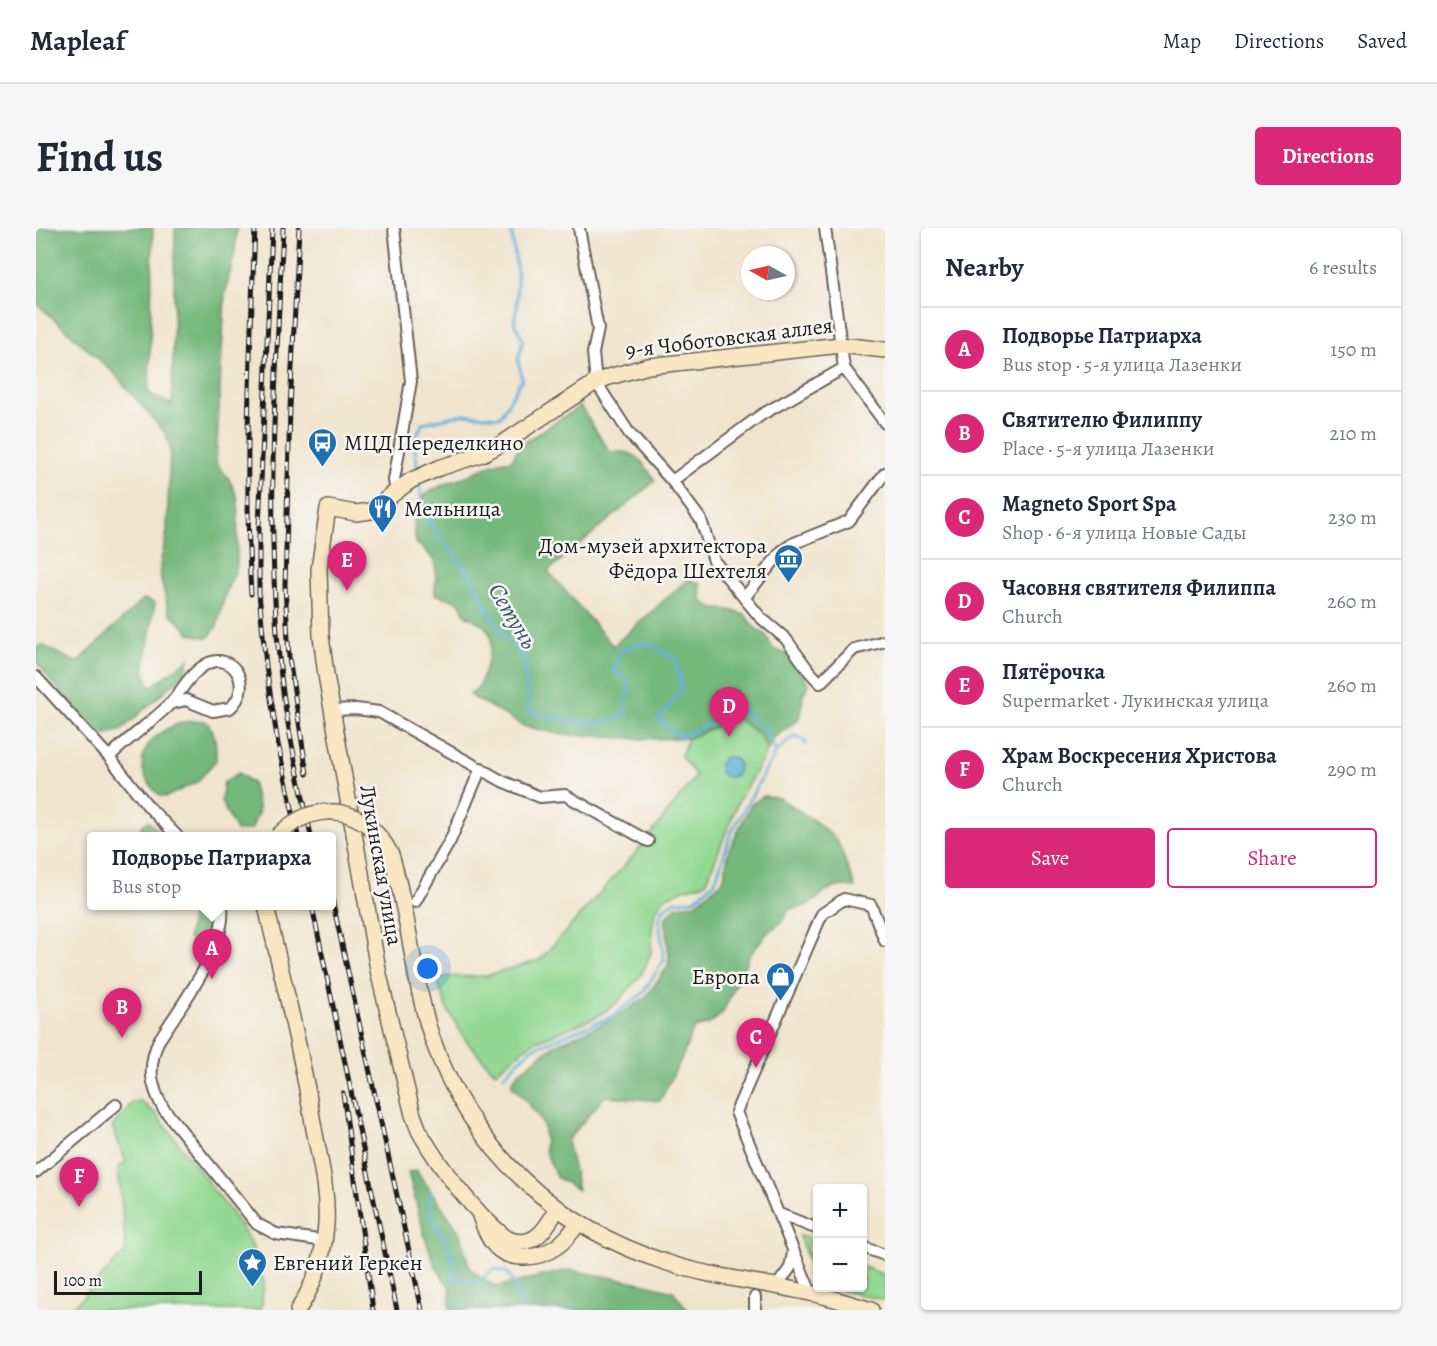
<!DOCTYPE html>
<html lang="en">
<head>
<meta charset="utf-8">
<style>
  body { margin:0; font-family:Alegreya,serif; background:#f6f6f7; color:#1f2937 }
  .controls { position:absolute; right:18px; bottom:18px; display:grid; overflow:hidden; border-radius:6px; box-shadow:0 2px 4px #0004 }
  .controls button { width:54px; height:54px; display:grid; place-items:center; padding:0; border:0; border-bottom:2px solid #e0e1e3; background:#fff; color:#1f2937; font:30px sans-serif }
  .compass { position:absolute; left:705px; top:18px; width:54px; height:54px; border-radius:50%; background:#fff; box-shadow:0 2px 4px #0004; rotate:278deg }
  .scale { position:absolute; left:18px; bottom:15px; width:148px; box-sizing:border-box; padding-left:6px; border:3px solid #1c1c1c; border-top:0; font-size:16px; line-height:21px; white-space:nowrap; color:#1c1c1c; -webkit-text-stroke:4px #f6f6f2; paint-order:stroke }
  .you { position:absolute; left:392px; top:741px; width:21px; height:21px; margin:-15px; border:4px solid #fff; border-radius:50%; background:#1a73e8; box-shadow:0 0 0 9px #1a73e833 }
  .badge { display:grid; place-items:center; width:39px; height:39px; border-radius:50%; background:#db2777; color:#fff; font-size:20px; font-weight:700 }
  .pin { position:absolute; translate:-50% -50px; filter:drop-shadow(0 2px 3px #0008) }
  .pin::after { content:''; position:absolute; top:32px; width:21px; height:18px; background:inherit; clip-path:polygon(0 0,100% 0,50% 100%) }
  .popup { position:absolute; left:51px; top:604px; width:249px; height:78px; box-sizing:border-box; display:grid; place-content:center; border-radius:6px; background:#fff; filter:drop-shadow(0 2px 4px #0005); font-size:20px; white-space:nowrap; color:#747a83 }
  .popup b { font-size:22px; color:#1f2937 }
  .popup::after { content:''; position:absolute; left:50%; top:100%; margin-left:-12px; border:12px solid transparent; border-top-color:#fff }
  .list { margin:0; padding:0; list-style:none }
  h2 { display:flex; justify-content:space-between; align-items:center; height:78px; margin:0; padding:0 24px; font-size:26px }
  h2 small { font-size:20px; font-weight:400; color:#747a83 }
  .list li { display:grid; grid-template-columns:39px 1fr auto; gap:18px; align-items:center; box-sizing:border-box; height:84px; padding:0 24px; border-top:2px solid #e0e1e3 }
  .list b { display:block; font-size:22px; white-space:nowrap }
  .list p { margin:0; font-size:20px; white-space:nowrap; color:#747a83 }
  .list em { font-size:20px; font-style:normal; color:#747a83 }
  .actions { display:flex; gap:12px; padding:18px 24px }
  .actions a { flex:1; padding:14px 0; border:2px solid #db2777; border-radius:6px; text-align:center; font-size:21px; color:#db2777 }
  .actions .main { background:#db2777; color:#fff }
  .map { position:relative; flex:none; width:849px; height:1082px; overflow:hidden; border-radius:6px }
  header { display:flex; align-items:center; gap:36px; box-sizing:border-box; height:84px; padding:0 30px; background:#fff; border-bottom:2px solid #e0e1e3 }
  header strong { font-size:28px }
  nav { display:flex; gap:33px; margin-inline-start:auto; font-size:21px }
  .intro { display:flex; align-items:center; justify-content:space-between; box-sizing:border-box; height:144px; padding:0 36px }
  h1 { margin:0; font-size:42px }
  .button { padding:15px 27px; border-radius:6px; background:#db2777; color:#fff; font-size:21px; font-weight:700 }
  main { display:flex; gap:36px; padding:0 36px }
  aside { flex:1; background:#fff; border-radius:6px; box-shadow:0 2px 4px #0004 }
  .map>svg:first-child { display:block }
</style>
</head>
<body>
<header>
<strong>Mapleaf</strong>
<nav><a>Map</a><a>Directions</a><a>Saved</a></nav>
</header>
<div class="intro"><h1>Find us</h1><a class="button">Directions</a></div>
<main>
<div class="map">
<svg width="849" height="1082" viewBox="0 0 849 1082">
  <rect width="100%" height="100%" fill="#f6f6f2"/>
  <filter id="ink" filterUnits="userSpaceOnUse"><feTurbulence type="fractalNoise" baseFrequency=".0167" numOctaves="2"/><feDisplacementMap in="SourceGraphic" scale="12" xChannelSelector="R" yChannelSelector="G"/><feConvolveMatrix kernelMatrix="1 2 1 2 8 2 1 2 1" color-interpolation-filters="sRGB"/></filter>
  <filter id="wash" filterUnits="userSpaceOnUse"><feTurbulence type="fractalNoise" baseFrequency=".008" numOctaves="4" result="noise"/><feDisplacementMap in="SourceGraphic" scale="24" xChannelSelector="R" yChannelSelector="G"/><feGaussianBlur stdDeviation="1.35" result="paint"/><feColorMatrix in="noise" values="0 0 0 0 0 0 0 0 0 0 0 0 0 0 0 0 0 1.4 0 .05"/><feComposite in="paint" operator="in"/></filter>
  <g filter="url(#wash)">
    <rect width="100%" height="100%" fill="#f1e4cd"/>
    <path fill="#92d892" stroke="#577a57" stroke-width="1.5" d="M701 490 725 507 731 523 703 572 670 655 645 662 627 671 619 684 616 701 615 725 605 747 580 776 560 789 496 815 459 844 431 814 411 781 400 749 450 748 504 732 605 619 660 548 645 528 652 510Z
      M105 873 121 887 205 998 222 1029 228 1056 225 1082H34L90 1023 82 940 90 934 76 899 97 874Z
      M763 1008 772 1009 771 1025 779 1028 781 1020V1057Z
      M828 1039 849 1047V1072L795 1060H826Z"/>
    <path fill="#75b87c" stroke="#486a4c" stroke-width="1.5" d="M0 0H117L113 165 136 177 139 0H201L199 22 189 67 180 235 193 251 202 271 201 338 189 367 181 398 172 410 155 406 133 384 125 352 124 337 131 304 134 221 130 206 77 144 0 75Z
      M544 178 574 224C599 221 607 233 619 253L512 343 577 418 652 351 664 355 666 373 678 381 694 382 709 387 718 399 730 407 737 421 753 427 773 456 767 466 766 481 762 492 737 510 731 523 724 507 701 490 652 510 606 511 523 506 488 498 434 467C446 456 443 458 448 444 458 417 462 399 430 388L423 374 399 366C400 338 404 333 380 315 373 267 389 264 428 249 445 242 456 234 476 232L483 218Z
      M107 371 119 375 108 442 114 459 153 431 149 445 84 503 65 507 16 454 0 433V419L6 417 41 435Z
      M169 493C181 503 180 517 180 532L161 554 130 569 124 568C91 537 108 508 145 495 152 492 161 493 169 493Z
      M203 545 216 555 223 582 215 602 200 603 185 573 188 554Z
      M728 568 743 570 780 594 801 612 819 659 806 658 791 662 780 672 767 679 753 681 746 694 732 704 713 728 686 786 673 796 658 800 646 829 624 873 569 868 531 913 542 962 520 949 509 922 508 899 502 887 475 856 481 846 517 818 577 791 610 769 632 738 633 727 629 697 630 689 641 678 659 676 687 653 693 622 715 576Z
      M112 593 127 608H103L105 599Z
      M153 678H173L171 705 165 718 152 710 155 690Z
      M380 942 423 1003 434 1041 459 1059 534 1042 606 1055 637 1063 652 1082H414V1060L399 1037 389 1009 372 944Z"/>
    <path fill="#62b1dc" stroke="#3f667c" stroke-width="1.5" d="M683 539a10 10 0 1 1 20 0a10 10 0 1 1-20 0Z"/>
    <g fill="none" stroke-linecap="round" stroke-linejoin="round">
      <path stroke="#62b1dc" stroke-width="3" d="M382 244 378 212 387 195 428 186 464 189 486 151 482 132 487 112 478 94 481 79V44L475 0
        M383 253 388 287 433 346 465 405 487 428 493 483 515 490 566 496 589 487 593 453 577 443 585 422 610 414 639 431 646 460 623 492 644 509 706 482 730 502 740 524 695 605 679 654 658 672 640 673 627 681 623 692 628 732 606 766 577 788 495 821 467 848
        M740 524 758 508 768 512 770 516
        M395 963 394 982 397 995 410 1011 419 1043V1052L441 1054 458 1041 472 1045 488 1077 487 1082"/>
    </g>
  </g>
  <g filter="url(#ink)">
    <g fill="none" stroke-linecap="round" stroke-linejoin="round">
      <defs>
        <path id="street" d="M358 0 375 153 358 252 360 265
          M543 0 562 101 557 125 560 154 593 205 636 253 665 292 678 333 724 389 750 411 773 443 784 455 818 421 849 413
          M789 0 808 140 849 195
          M636 253 725 187 808 140
          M708 370 746 323 756 316 813 293 849 245
          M0 449 73 529 112 578 141 608
          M296 482 320 481 343 484 466 553 504 569 529 567 612 613
          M73 529C91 511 113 496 132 478 144 466 153 446 169 437 196 421 219 458 194 480L177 483 150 472 133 476
          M379 674 414 613 445 540
          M186 678C191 720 144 778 122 814 112 839 114 856 127 880L221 996 240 1006 289 1013
          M0 944 80 877
          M743 986 782 1001
          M826 1019 849 1027
          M740 1059 754 1040 757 1025
          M775 1065 700 884 786 686 808 671 835 677 849 713
          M719 1082V1069"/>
        <path id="secondary" d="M355 627C374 687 376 752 397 813 437 923 520 1000 632 1035 678 1050 727 1054 774 1065 794 1069 815 1076 835 1082
          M230 678C247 752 266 826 278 901 284 932 292 964 290 996 288 1027 279 1056 262 1082
          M522 980C514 992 506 1010 491 1013 483 1015 475 1013 469 1009 439 985 405 941 386 908 382 902 380 894 377 887L343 747 290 447 285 408 283 341 292 280 320 285 335 283 374 253 403 240 446 226 467 215 560 154 573 149 612 138 805 117 849 122
          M444 988C448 998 451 1010 459 1018 474 1034 503 1031 520 1019 529 1013 536 1004 542 995"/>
      </defs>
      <use href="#street" stroke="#67625a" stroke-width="14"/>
      <use href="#secondary" stroke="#67625a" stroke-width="18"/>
      <use href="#street" stroke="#fff" stroke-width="10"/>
      <use href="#secondary" stroke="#f9e7c3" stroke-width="15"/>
      <defs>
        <path id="rail" d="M236 0 223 299V365L230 438 242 516 262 608
          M247 0C240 143 230 286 243 429 248 489 263 549 275 608
          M263 0 254 180 249 358 253 430 271 546
          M215 366C208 244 214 122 219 0
          M296 671 386 1082
          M276 678 361 1082
          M307 865 337 1082"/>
      </defs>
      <use href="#rail" stroke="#1c1c1c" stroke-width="5"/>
      <use href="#rail" stroke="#f6f6f2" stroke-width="3" stroke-dasharray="9" stroke-linecap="butt"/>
      <defs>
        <path id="secondary-bridge" d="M242 608C279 569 331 578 355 627"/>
      </defs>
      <use href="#secondary-bridge" stroke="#67625a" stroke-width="18" stroke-linecap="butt"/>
      <use href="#secondary-bridge" stroke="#f9e7c3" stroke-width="15"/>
    </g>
  </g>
  <defs>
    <symbol id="bus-pin" viewBox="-11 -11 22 30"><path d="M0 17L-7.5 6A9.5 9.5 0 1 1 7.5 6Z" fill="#1f6fb2" stroke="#f6f6f2"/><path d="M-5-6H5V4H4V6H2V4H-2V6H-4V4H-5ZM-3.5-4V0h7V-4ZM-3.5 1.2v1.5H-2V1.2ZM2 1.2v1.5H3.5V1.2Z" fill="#fff"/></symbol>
    <symbol id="restaurant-pin" viewBox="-11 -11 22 30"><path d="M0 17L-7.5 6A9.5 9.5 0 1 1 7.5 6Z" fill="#1f6fb2" stroke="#f6f6f2"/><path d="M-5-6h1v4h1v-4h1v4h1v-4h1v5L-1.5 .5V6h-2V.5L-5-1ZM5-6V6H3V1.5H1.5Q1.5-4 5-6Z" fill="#fff"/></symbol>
    <symbol id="museum-pin" viewBox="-11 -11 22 30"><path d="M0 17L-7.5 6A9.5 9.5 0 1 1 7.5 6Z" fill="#1f6fb2" stroke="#f6f6f2"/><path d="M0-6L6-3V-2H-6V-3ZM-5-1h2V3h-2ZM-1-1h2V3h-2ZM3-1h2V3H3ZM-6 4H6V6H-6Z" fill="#fff"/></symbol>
    <symbol id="shop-pin" viewBox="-11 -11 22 30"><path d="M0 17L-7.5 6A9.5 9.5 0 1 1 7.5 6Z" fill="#1f6fb2" stroke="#f6f6f2"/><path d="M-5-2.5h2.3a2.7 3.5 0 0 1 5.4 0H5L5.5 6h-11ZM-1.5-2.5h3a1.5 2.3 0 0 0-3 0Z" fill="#fff"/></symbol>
    <symbol id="sight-pin" viewBox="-11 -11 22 30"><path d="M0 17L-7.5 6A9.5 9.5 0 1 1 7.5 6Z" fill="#1f6fb2" stroke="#f6f6f2"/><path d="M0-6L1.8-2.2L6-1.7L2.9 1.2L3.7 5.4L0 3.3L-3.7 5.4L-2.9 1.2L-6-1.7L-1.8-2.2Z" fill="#fff"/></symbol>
  </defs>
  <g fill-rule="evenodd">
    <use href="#bus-pin" x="270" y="198" width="33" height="45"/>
    <use href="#restaurant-pin" x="330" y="264" width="33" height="45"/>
    <use href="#museum-pin" x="736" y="314" width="33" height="45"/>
    <use href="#shop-pin" x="728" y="732" width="33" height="45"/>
    <use href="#sight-pin" x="200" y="1018" width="33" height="45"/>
  </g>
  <g text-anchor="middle" stroke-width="5" stroke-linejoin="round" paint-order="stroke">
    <g font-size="22" fill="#1c1c1c" stroke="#f6f6f2">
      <text transform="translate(693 109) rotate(-7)" y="8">9-я Чоботовская аллея</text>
      <text transform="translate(346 637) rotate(80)" y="8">Лукинская улица</text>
    </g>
    <g font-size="22" fill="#1c1c1c" stroke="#f6f6f2" text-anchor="start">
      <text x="308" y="222">МЦД Переделкино</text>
      <text x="368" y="288">Мельница</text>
      <text x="731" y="325" text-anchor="end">Дом-музей архитектора<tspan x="731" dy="25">Фёдора Шехтеля</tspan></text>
      <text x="724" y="756" text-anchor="end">Европа</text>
      <text x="237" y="1042">Евгений Геркен</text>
    </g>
    <g font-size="24" font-style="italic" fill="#385869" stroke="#f6f6f2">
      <text transform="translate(477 388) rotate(59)" y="8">Сетунь</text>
    </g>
  </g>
</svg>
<div class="controls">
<button>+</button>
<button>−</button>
</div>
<svg class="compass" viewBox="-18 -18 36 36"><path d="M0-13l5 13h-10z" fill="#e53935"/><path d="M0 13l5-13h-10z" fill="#747a83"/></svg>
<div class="scale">100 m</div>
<div class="you"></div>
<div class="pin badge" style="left:176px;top:751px">A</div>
<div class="popup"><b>Подворье Патриарха</b>Bus stop</div>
<div class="pin badge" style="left:86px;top:810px">B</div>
<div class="pin badge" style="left:720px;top:840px">C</div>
<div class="pin badge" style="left:693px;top:509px">D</div>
<div class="pin badge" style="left:311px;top:363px">E</div>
<div class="pin badge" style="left:43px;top:979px">F</div>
</div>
<aside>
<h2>Nearby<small>6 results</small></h2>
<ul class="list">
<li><span class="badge">A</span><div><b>Подворье Патриарха</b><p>Bus stop · 5-я улица Лазенки</p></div><em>150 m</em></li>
<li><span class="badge">B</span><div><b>Святителю Филиппу</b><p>Place · 5-я улица Лазенки</p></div><em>210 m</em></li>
<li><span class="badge">C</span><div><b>Magneto Sport Spa</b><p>Shop · 6-я улица Новые Сады</p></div><em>230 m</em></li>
<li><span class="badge">D</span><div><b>Часовня святителя Филиппа</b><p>Church</p></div><em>260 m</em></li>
<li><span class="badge">E</span><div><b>Пятёрочка</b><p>Supermarket · Лукинская улица</p></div><em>260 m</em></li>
<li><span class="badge">F</span><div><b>Храм Воскресения Христова</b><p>Church</p></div><em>290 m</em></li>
</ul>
<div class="actions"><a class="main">Save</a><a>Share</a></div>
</aside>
</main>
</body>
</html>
